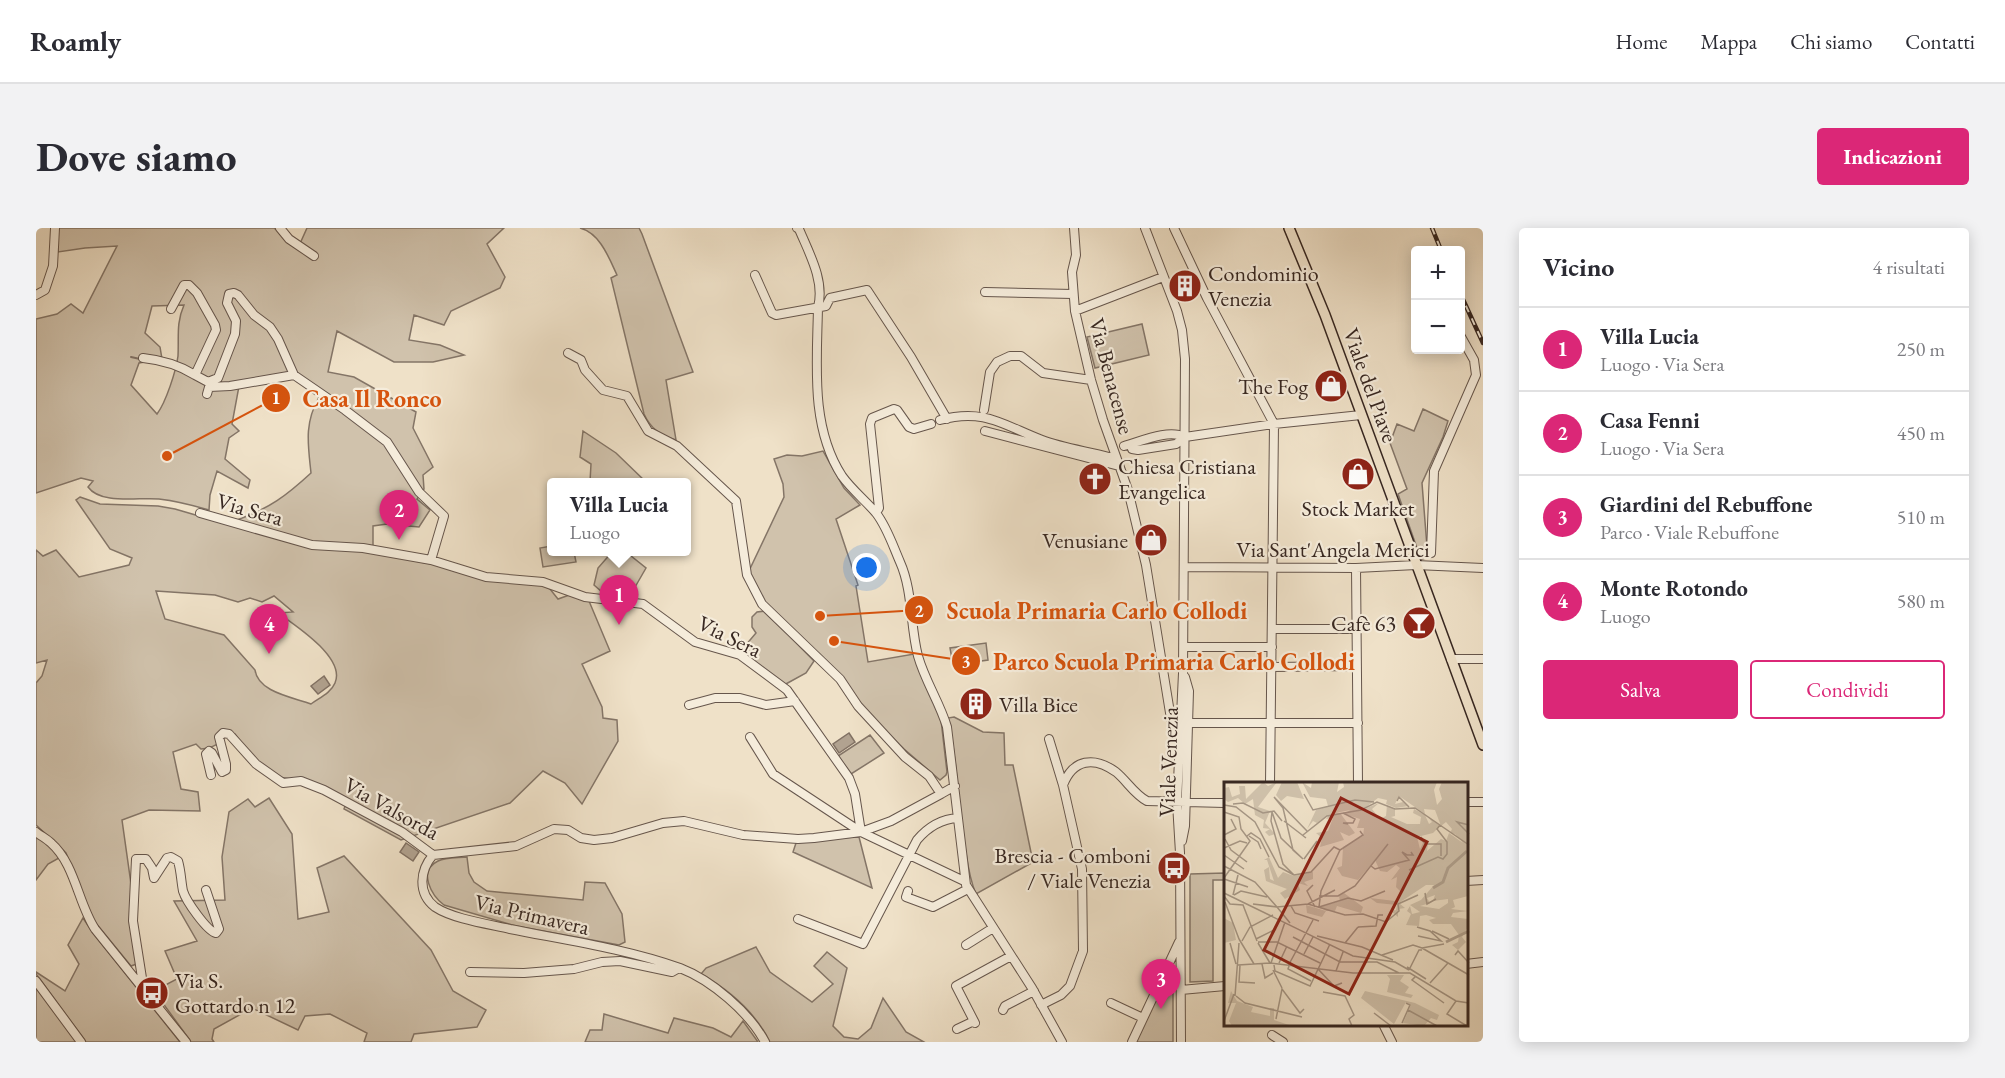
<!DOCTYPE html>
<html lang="it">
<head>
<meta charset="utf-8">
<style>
  body { margin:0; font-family:"EB Garamond",serif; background:#f2f2f3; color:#2b2b33 }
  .controls { position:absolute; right:18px; top:18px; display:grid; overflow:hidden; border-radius:6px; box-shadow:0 3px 15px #0003 }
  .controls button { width:54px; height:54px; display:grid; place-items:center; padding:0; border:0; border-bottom:2px solid #e1e1e2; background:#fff; color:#2b2b33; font:30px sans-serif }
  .you { position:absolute; left:831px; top:340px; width:21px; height:21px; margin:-15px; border:4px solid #fff; border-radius:50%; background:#1a73e8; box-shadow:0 0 0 9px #1a73e833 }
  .badge { display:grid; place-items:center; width:39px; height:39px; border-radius:50%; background:#db2777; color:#fff; font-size:20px; font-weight:700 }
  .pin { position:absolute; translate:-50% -50px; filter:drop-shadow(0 2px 3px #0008) }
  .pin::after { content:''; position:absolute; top:32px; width:21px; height:18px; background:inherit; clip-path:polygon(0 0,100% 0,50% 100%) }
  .popup { position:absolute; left:511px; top:250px; width:144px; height:78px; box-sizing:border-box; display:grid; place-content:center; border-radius:6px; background:#fff; filter:drop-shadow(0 2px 4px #0005); font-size:20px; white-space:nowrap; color:#7c7c81 }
  .popup b { font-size:22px; color:#2b2b33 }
  .popup::after { content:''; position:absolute; left:50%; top:100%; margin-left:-12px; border:12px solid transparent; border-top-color:#fff }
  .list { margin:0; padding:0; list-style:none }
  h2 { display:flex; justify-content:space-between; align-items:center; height:78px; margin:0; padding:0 24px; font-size:26px }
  h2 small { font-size:20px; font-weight:400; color:#7c7c81 }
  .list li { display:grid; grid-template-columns:39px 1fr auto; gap:18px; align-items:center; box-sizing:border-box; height:84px; padding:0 24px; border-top:2px solid #e1e1e2 }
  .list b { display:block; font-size:22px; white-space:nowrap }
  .list p { margin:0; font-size:20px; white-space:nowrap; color:#7c7c81 }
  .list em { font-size:20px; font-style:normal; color:#7c7c81 }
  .actions { display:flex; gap:12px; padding:18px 24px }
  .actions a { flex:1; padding:14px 0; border:2px solid #db2777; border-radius:6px; text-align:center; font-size:21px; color:#db2777 }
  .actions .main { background:#db2777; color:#fff }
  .map { position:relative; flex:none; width:1447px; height:814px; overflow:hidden; border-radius:6px }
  header { display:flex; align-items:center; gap:36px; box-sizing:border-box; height:84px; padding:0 30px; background:#fff; border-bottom:2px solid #e1e1e2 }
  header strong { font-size:28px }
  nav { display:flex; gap:33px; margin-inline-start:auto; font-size:21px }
  .intro { display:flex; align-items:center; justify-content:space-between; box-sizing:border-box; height:144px; padding:0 36px }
  h1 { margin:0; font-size:42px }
  .button { padding:15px 27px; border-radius:6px; background:#db2777; color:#fff; font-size:21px; font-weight:700 }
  main { display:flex; gap:36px; padding:0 36px }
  aside { flex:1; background:#fff; border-radius:6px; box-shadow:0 3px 15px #0003 }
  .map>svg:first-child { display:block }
</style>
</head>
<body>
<header>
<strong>Roamly</strong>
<nav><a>Home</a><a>Mappa</a><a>Chi siamo</a><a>Contatti</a></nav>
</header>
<div class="intro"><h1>Dove siamo</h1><a class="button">Indicazioni</a></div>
<main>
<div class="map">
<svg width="1447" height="814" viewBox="0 0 1447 814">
  <rect width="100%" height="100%" fill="#efe1c8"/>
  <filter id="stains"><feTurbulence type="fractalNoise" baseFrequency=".00333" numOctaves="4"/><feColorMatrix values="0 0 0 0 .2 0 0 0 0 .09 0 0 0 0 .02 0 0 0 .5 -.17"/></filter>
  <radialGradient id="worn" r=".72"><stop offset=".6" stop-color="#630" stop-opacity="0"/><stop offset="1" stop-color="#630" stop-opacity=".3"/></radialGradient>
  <path fill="#d0c2ac" stroke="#847567" stroke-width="1.5" fill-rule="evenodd" d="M21 0H238L262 20 271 0H468L451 16 469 49 464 60 415 83 408 97 378 87 373 112 404 117 428 127 397 134H358L301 103 292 144 318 149 380 184 377 200 397 239 387 247 388 261 381 271 394 282 383 299 351 296 337 298V320L277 315 201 292C234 280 250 268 275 245 272 216 268 196 283 169L261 145 203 158 196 196 203 203 193 210 189 231 214 252 212 260 181 243 174 267 173 282C156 277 140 273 123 271 103 269 65 277 52 259L57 253 45 250 0 265V91L21 86 35 76 47 85 81 18 49 20 22 24ZM148 77C140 95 143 109 142 128 140 143 130 174 121 186L95 157 103 135 126 131 124 119 109 105 116 78Z
    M544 0H603L606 6 657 144 630 152 640 212C624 207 615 201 608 186L575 50 581 47C573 30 564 5 544 0Z
    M1106 96 1113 127 1059 140 1051 109Z
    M1387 181 1412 193 1407 209 1386 255 1391 319 1381 320 1362 266 1371 261 1354 215 1361 196 1378 203Z
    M547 203 580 225 610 254H554L555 236 544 229Z
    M787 223 808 260 824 277 800 291 822 357 820 358 832 434 878 426 905 492 911 544 910 547 904 552 868 521 825 479 725 371 712 345 748 269 747 256 738 231 751 227 766 228Z
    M44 269 64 276 122 278 139 281 259 316 327 323 506 357 514 361 522 371 536 366 553 373 574 423 546 436 566 479 567 490 581 492 582 513 546 576 529 555 507 543 474 575 365 612 308 581 312 571 270 553 242 549 220 534 199 506H191C184 516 177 520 165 521L160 516 137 524 145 561 162 564 164 583 113 582 86 592 106 734 95 738 54 688 30 625 0 597V455L6 448 11 432 0 435V322L7 328 20 322 43 349 93 337 96 330 74 321 40 272ZM120 363 179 367 202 374 214 370 226 374 238 368 257 384 242 385C259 397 310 430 299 455 295 465 283 470 275 476 256 469 222 464 219 442L188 407 129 391Z
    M515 318 516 324H538L540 334 507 339 504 320Z
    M576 324H590L610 340 591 373 573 370 558 357 562 340Z
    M729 383 778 433 770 445 748 457 704 424 720 405 716 399V389L721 384Z
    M950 415 952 432 917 437 914 420Z
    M918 489 947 504 968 505 969 537H977L997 634 940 666C934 652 932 639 930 625 922 580 922 534 912 490Z
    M834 507 848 525 815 546 802 528Z
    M233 570 256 606 262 691 293 684 281 640 308 628 395 722 417 763 450 782 441 799 378 806 375 814H328L331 805 294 786 269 788 262 802 216 780 178 801 176 811 178 814H155L153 811 118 763 141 751 129 723 161 713 138 673 189 672 186 629 193 584 212 571 219 579Z
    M0 608 14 617 23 630 12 636 0 652Z
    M823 609 836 660 757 624 760 615 795 610Z
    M431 629 433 645 438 654 451 663 547 672 549 654 569 655 586 686 589 714 583 717 480 698 408 677C396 668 381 643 402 633 410 629 422 630 431 629Z
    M1189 645V652H1177V753L1154 754V646Z
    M47 690 57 705 144 814H50L0 746V744L29 763 43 736 32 717Z
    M720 719 734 744 776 774 797 756 778 738 791 724 811 740 797 798 808 809 822 811 835 800 847 770 870 804 888 814H734C719 784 693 762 665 746L670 740Z
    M1135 738 1137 739V814H1098Z
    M0 757 41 814H0Z
    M568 786 632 805 638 790 677 800 695 809 707 793 722 814H549L554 802H566Z"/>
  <path fill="#b1a290" stroke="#817164" stroke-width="1.5" d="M288 448 294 457 282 466 275 458Z
    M813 505 819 514 803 525 797 516Z
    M370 615 383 624 377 633 364 624Z"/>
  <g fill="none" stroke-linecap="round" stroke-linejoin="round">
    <path stroke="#817164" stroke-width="2" d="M95 129 104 131"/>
    <defs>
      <path id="minor" d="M244 0 253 11 278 28
        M761 0 763 1C773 25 789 53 782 79 781 135 774 199 806 248 816 262 829 272 840 285 851 299 857 318 864 334 877 363 874 398 882 428 889 453 904 475 911 499L930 657 996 760 1026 814
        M1038 0 1040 27 1036 44 1039 83 1055 152 1067 192 1092 262 1110 337 1135 491 1145 505
        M1109 0 1141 83 1146 102 1149 131 1147 445 1141 575 1144 625 1145 814
        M1138 0 1171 70 1238 196 1234 556
        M719 47 736 85 740 87 790 78 794 70 831 62 875 129 911 191
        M949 64 1037 66
        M0 67 9 62 17 38 19 0
        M135 81 148 57H153L161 65 179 97 180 102 159 147 172 154 182 150 199 106 200 93 191 75 193 66 198 65 202 67 218 87 234 99 242 111 258 147 309 182 351 214 383 264 408 288 395 332
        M1039 83 1127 49
        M532 125 545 132 549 142 567 162 591 168 612 203 641 218 700 273 711 347 726 376 804 451 822 478 869 529 893 548 905 566 919 558
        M107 130C126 132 143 137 159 147
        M171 166 173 159 194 158 258 147
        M948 182 954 144 961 134 974 128H985L1007 145 1055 152
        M904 192C948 180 967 197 1006 212 1027 220 1051 223 1073 229H1080
        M949 203 1083 238
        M1149 209 1238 196 1325 187
        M1088 218C1106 213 1132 201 1149 209L1140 216 1102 222 1096 221 1095 216
        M164 285 276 317 327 320 395 332 450 349 507 354 549 369 607 376 659 414 704 427 751 462 813 550 819 566 825 604
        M840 285 843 280 834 196 836 190 858 181 861 182 873 199 878 201 895 196
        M1377 328 1395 325 1398 243 1440 147 1438 132 1424 107
        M1148 339 1320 340 1380 337 1447 340
        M1320 340 1322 556
        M1236 401H1321
        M1148 419H1236
        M1415 431H1447
        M1236 439 1321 438
        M653 477 679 470H704L730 477 759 473
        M1152 495H1322
        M714 509 737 546 825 604 928 653
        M175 547 170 526 173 523 176 525 186 544 190 542V536L183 509 187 505 193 506 220 536 247 555 265 553 288 562 366 604 397 627 480 618 518 601 532 602 545 610 558 612 576 610 627 595 648 593 707 607 762 611 778 610 825 604 855 593 905 566
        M1027 557C1037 531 1058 528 1080 544 1091 553 1098 566 1111 573L1189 575
        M1430 574H1447
        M0 604C5 608 11 611 15 615 39 636 42 675 59 701L150 814
        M1146 613 1149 598 1153 463 1149 449
        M397 627C384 642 381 665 399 679 417 691 452 696 474 701 529 712 591 721 644 740 675 752 713 784 729 814
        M1430 653 1447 652
        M872 663 870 669 897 679 932 661
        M762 691 827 716 881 612C892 599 905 591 922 590
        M930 717 957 700
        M1430 736 1447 734
        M434 744 488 745 538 741 566 734 584 733 636 744 643 740
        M0 753 45 814
        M104 757 106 750 97 693 100 631H110L116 640 118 650 131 630 135 629 142 633C145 643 145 653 147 663 150 673 171 703 180 705L183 701 170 662
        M1145 762 1189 758
        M1075 775 1107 790
        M1005 777 1025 767 1034 758 1047 723 1046 641 1027 557 1013 511
        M967 782 969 778 998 763
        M939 795 920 758 975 728
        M1348 798 1356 814
        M921 801 938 793
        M1236 807 1247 814
        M1096 814 1143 714"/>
      <path id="major" d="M1253 0 1289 87 1447 517"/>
    </defs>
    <use href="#minor" stroke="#66564c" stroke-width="10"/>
    <use href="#major" stroke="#382822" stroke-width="12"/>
    <use href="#minor" stroke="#f5ecdb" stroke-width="8"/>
    <use href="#major" stroke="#efe1c8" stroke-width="9"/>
    <defs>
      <path id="rail" d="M1396 0 1405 22
        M1424 65 1447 115"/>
    </defs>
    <use href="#rail" stroke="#382822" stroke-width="4.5"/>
    <use href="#rail" stroke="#f5ecdb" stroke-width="2" stroke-dasharray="7" stroke-linecap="butt"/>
  </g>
  <defs>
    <symbol id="building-disc" viewBox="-11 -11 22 22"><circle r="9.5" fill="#8f2418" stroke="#f5ecdb"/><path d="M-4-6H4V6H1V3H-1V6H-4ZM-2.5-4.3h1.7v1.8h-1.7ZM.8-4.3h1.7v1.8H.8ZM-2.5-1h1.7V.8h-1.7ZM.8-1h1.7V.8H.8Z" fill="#fff"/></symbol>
    <symbol id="shop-disc" viewBox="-11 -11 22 22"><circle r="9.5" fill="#8f2418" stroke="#f5ecdb"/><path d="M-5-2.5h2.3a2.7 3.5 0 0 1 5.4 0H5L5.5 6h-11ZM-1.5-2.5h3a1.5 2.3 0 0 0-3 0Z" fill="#fff"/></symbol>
    <symbol id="church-disc" viewBox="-11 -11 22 22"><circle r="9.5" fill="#8f2418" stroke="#f5ecdb"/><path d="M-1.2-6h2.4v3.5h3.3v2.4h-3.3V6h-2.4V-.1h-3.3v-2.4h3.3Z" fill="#fff"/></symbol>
    <symbol id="bar-disc" viewBox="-11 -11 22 22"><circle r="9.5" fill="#8f2418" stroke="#f5ecdb"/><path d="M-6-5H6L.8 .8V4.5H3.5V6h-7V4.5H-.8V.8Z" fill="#fff"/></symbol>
    <symbol id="bus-disc" viewBox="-11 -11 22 22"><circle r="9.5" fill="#8f2418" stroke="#f5ecdb"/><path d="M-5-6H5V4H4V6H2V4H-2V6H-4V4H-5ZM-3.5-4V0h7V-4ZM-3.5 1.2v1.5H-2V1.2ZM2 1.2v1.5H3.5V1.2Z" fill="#fff"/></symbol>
  </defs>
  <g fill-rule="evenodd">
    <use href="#building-disc" x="1130" y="39" width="38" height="38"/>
    <use href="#shop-disc" x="1276" y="139" width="38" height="38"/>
    <use href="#shop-disc" x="1303" y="227" width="38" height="38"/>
    <use href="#church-disc" x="1040" y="232" width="38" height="38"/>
    <use href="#shop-disc" x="1096" y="293" width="38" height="38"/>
    <use href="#bar-disc" x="1364" y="376" width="38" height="38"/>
    <use href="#building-disc" x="921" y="457" width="38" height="38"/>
    <use href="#bus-disc" x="1119" y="621" width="38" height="38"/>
    <use href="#bus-disc" x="97" y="746" width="38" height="38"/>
  </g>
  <g text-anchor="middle" stroke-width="4.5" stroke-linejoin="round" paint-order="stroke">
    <g font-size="22" fill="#382822" stroke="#f5ecdb" text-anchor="start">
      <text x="1172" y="53">Condominio<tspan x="1172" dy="25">Venezia</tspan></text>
      <text x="1272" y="166" text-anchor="end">The Fog</text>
      <text x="1082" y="246">Chiesa Cristiana<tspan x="1082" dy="25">Evangelica</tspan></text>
      <text x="1322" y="288" text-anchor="middle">Stock Market</text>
      <text x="1092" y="320" text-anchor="end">Venusiane</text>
      <text x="1360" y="403" text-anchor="end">Cafè 63</text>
      <text x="963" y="484">Villa Bice</text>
      <text x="1115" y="635" text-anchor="end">Brescia - Comboni<tspan x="1115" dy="25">/ Viale Venezia</tspan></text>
      <text x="139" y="760">Via S.<tspan x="139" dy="25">Gottardo n 12</tspan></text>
    </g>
    <g font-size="22" fill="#382822" stroke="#f5ecdb">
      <text transform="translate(1076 148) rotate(75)" y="8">Via Benacense</text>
      <text transform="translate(1335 157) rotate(70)" y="8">Viale del Piave</text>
      <text transform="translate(214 281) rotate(16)" y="8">Via Sera</text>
      <text x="1297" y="329">Via Sant'Angela Merici</text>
      <text transform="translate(694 408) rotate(26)" y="8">Via Sera</text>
      <text transform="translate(1132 534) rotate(-88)" y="8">Viale Venezia</text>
      <text transform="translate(356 580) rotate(29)" y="8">Via Valsorda</text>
      <text transform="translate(496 686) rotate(13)" y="8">Via Primavera</text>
    </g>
  </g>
  <g transform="translate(1188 554)">
    <rect width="244" height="244" fill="#efe1c8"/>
    <path d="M39 0 44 4 53 0 34 25 46 29 41 41 51 52 45 54 41 50 46 47 39 46 40 38 31 33 29 17 21 22 14 16 4 20 0 17V6L5 5 8 15 16 12 15 4H21L22 17ZM58 0H73L80 17 63 14 57 19 52 13ZM78 0 87 6 88 0H115L113 10 120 5 119 0H213L210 8 213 23 218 17 215 7 218 0H244V114L229 118 231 125 227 127 244 129 229 131 227 135 244 137V145L238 155 242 160 234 168 228 163 234 160 235 153 227 142H209L205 138 212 136 202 133 196 134 195 144 182 143 187 132 183 129 186 124 188 132 196 130 186 123 197 118 210 103H202L175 121 181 126 174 127V135L167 129 172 128 173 123 153 121 146 116 171 119 176 115 178 111 172 105 173 95 167 98 176 86 172 83 163 90 156 89 151 78 134 98 118 94 113 86 118 84 119 65 139 54 140 46H133L136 37 120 32 126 28 107 32 116 31 131 51 125 54 116 50 120 58 96 65 98 56 92 51 104 49 109 36 102 37 105 33 93 41 89 39 83 47 92 28 104 24 102 17 86 15ZM175 14 201 32 200 27 211 28 217 44 222 40 228 47 226 51 231 52 239 61 225 51 222 59 217 57 203 69 204 62 199 61 196 67 193 55 209 51 216 44 212 40 204 35 208 40 205 42 201 33 190 27 189 31 197 35 196 42H183L167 35 171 34V27L163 23 162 34 156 37 148 27 155 21 138 28 154 16 163 18 162 22 172 26 184 24 179 20 171 22ZM211 113 209 119 224 117V121L215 127 196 124 206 121 203 116ZM45 75 54 96 59 90 70 94 89 90V97L80 100 84 104 74 101 76 108 61 117 56 111 63 107 42 99 40 88 45 85 46 97 50 99 43 78H40ZM120 111 139 125 137 131 113 124 111 129H102L98 135 83 131 82 123 102 129 96 125 116 119 115 114ZM0 136 9 141 12 158 0 161ZM163 193H180L176 199 185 205 181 211 189 213 187 216 163 210 166 197ZM7 209 13 219 29 225 27 230 46 234V226H50V238L68 244H8L5 239 12 221H4ZM141 209 191 221 215 233 213 238 207 236 200 244 179 241 187 223 182 220 170 242 137 216Z" fill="#d0c2ac" fill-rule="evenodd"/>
    <path fill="none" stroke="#b1a290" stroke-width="3" d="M209 106 219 100 224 86 243 69M222 160 245 149"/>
    <path fill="none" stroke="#a69786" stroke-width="1.5" d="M80 12 89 28 131 18 150 20M173 19 175 15 185 25M9 22 19 21 39 31 50 29 58 39M0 23 12 25 31 40 55 85 70 93 59 82 47 39 48 30 57 56 79 77M0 30 15 35 17 47 26 59 0 96M119 31 131 37 129 41H119L124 42M60 39 82 56M245 43 233 40 245 52M0 53 12 47 7 37M79 53 103 34 137 28 153 20 171 27 191 26 245 63M23 54 27 51 36 57 45 75M25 54 34 60 37 67M198 55 196 57 202 62H217V74M1 57 7 68 23 80M0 66 16 59 23 61M0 73 20 87M79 77 69 68 59 26 50 15 83 49M80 77 93 59M0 84 31 100 53 125 84 122 121 133 139 132 162 140 175 129 174 122 194 113M147 84 151 87 185 78 178 70 183 73H189L187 70M185 88 214 75 219 77 223 72V60L213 47 216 43M70 93 87 90 110 65 116 68M0 97 24 105M89 103 83 109 91 125M0 111 129 174 171 180 185 188M201 111 203 122 212 117M9 113 14 93M10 113 17 109 43 115M0 114 6 122 19 123 33 159M95 114H114L131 104 164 62M1 120 15 157M29 122 53 125 66 141M84 122 111 108M67 124 71 131 95 139M95 125 97 109 116 68 139 53 136 49M95 125 124 116 137 119 161 109M134 145 152 144 154 133H159M193 145 206 149 217 159 194 154M208 149 225 157M93 154 138 165 169 178M69 155 116 180H153L175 191M15 157 30 182M32 157 52 147M18 159 26 145 49 133M34 160H53L96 181M6 161 12 182M34 161 46 181M121 161 134 145M198 166 245 193M80 172 89 155M158 173 189 163 198 166 220 162M231 173 234 169 245 181M47 181 61 140M55 181 63 164M38 182 41 196 49 191M14 183 46 181 129 191H186L232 219 245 221M16 183 15 200 31 201M50 183 51 189 86 204 106 162M64 184 89 138M65 184 64 187 87 199M183 185 202 197M94 187 110 204 118 201M49 188 58 206M185 188 195 168H198M112 189 119 170M191 195 188 198 220 221M206 201 224 181M99 210 121 214 130 233 125 237 128 244M11 214 15 161M12 214 21 221 78 235M232 219 223 232 243 244M184 228 213 244M150 231 167 244M52 237 58 207 76 231 80 227M0 239 10 212M178 241 186 223 182 221"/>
    <path fill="#8f2418" fill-opacity="0.15" stroke="#8f2418" stroke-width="3" d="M117 16 203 60 125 212 40 168Z"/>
    <rect width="244" height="244" fill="none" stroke="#382822" stroke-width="3"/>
  </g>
  <path fill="none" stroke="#d6540e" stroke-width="2" d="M131 228L240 170M784 388L883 382M798 413L930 433"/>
  <g fill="#d6540e" stroke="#f5ecdb" stroke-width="2">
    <circle cx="131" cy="228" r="6"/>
    <circle cx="784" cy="388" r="6"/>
    <circle cx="798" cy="413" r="6"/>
    <circle cx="240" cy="170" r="15"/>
    <circle cx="883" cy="382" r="15"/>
    <circle cx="930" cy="433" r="15"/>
  </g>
  <g font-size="18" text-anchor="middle" font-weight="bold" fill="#fff">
    <text x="240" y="176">1</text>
    <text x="883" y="389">2</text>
    <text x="930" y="440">3</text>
  </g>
  <g font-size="24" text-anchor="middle" font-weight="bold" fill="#d6540e" stroke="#f5ecdb" stroke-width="4.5" stroke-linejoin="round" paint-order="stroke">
    <text x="336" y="179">Casa Il Ronco</text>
    <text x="1061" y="391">Scuola Primaria Carlo Collodi</text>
    <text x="1138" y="442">Parco Scuola Primaria Carlo Collodi</text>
  </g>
  <rect width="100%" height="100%" filter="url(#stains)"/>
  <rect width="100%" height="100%" fill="url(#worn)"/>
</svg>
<div class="controls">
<button>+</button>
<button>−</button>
</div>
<div class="you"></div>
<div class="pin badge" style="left:583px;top:397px">1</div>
<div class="popup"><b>Villa Lucia</b>Luogo</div>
<div class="pin badge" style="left:363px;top:312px">2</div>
<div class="pin badge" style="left:1125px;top:781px">3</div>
<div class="pin badge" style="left:233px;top:426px">4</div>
</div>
<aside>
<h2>Vicino<small>4 risultati</small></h2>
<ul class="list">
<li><span class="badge">1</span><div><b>Villa Lucia</b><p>Luogo · Via Sera</p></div><em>250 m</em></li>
<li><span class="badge">2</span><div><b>Casa Fenni</b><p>Luogo · Via Sera</p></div><em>450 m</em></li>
<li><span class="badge">3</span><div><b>Giardini del Rebuffone</b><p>Parco · Viale Rebuffone</p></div><em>510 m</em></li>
<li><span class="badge">4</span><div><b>Monte Rotondo</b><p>Luogo</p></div><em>580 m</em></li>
</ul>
<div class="actions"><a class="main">Salva</a><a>Condividi</a></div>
</aside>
</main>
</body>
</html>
